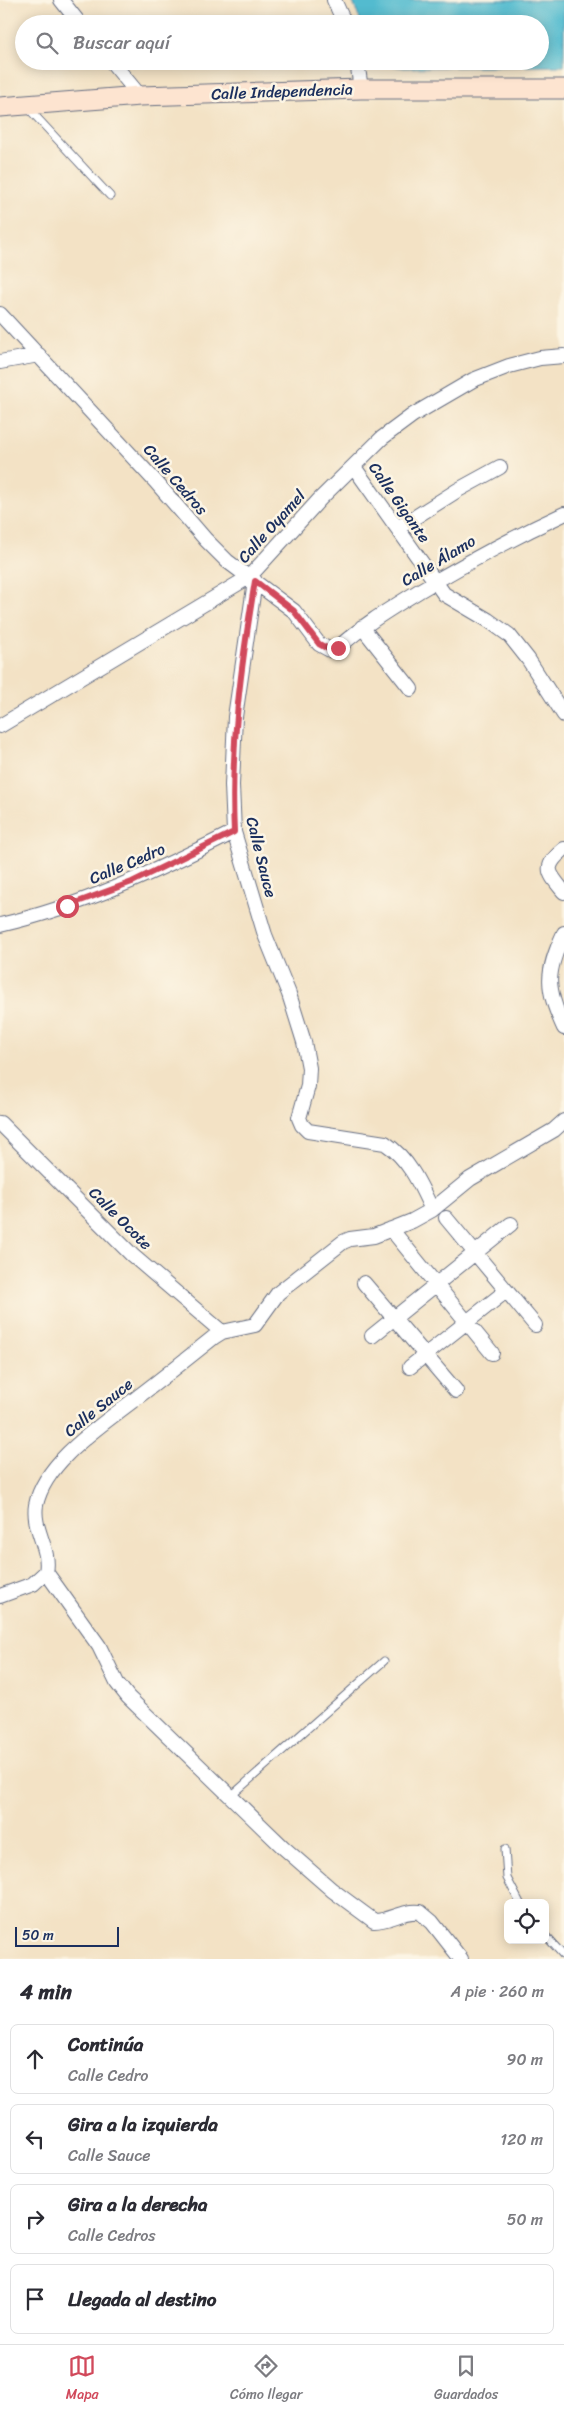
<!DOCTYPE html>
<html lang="es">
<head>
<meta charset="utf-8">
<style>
  body { margin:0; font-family:Sriracha,sans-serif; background:#f7f7f7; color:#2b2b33 }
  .controls { position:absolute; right:15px; bottom:15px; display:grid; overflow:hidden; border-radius:8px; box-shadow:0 2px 12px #0003 }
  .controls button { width:45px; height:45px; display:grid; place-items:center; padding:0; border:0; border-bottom:1px solid #e1e1e2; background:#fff; color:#2b2b33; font:25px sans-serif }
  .scale { position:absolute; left:15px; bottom:12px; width:104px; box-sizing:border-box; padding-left:5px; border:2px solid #1b2f5e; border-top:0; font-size:14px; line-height:18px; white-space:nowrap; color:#1b2f5e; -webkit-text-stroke:4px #fcf5e5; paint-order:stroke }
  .stop { position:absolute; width:15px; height:15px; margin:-11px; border:4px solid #d1495b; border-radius:50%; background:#fff }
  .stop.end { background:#d1495b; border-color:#fff; box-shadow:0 1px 5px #0008 }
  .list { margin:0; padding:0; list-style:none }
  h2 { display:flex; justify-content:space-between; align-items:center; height:65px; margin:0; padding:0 20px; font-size:21px }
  h2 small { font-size:16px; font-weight:400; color:#7c7c81 }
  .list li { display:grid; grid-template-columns:32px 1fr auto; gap:15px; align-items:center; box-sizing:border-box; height:70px; margin:0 10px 10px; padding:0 10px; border:1px solid #e1e1e2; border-radius:8px }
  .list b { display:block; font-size:19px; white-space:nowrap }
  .list p { margin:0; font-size:16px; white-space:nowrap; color:#7c7c81 }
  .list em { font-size:16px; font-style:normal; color:#7c7c81 }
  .icon { flex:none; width:28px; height:28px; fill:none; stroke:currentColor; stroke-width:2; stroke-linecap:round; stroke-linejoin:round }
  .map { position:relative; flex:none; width:564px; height:1959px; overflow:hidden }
  .search { position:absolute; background:#fff; box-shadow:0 2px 12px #0003; left:15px; right:15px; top:15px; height:55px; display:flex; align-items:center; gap:12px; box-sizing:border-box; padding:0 18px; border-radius:28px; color:#7c7c81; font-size:19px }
  .sheet { height:385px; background:#fff }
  nav { display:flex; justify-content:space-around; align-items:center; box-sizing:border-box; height:70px; border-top:1px solid #e1e1e2; background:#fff; font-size:14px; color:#7c7c81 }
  nav a { display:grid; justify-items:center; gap:2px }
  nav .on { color:#d1495b }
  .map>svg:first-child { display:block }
</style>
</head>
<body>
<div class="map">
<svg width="564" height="1959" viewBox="0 0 564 1959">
  <rect width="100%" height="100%" fill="#fcf5e5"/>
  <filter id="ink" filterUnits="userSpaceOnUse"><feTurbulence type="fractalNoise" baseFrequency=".02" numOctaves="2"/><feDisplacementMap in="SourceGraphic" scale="10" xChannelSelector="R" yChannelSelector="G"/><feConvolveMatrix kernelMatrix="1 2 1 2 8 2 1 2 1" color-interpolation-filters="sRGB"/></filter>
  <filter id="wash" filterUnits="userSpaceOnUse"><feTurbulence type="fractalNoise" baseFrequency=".0096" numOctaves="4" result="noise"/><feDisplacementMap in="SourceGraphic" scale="20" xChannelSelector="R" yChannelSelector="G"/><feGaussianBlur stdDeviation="1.12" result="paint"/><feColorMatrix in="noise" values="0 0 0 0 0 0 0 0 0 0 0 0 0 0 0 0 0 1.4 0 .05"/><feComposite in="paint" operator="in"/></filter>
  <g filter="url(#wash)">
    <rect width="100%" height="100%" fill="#f3e2c5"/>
    <path fill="#52bbcf" stroke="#367596" d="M352 0H564V66L404 68 387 65 383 61H540V24H362Z"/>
  </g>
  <g filter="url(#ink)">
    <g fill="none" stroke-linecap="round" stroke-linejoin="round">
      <defs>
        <path id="service" d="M28 108 110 196
          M230 1797 384 1661
          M505 1849 507 1878 520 1903
          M545 1935 564 1956"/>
        <path id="minor" d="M61 0 80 24
          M334 0 345 24
          M111 61 140 96
          M357 61 361 89
          M0 314 155 481 206 540 227 561 294 611 319 644 330 650 338 648C363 625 390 609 419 591 466 563 514 537 564 514
          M0 362 39 355
          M354 467 444 594 488 620 509 635 528 659 564 715
          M398 528 458 490 500 467
          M255 581 235 717 232 785 234 832 265 935 289 994 304 1042 309 1068 308 1086 299 1118 302 1125 308 1131 385 1143C409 1159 420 1184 432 1210
          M362 627 411 689
          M0 726 249 577 320 499 382 438 413 415 473 380 509 366 540 358 564 356
          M564 849C542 868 548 872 564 892
          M0 925C83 906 159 870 234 832
          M564 933C545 974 546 988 564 1028
          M0 1123 132 1255 222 1332
          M446 1218 535 1325
          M391 1229 492 1353
          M364 1283 456 1391
          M372 1336 511 1224
          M410 1367 506 1291
          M46 1572 99 1646 117 1683 128 1697 284 1848 332 1890 374 1921C391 1921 403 1910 420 1912L432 1922 461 1959
          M0 1596 33 1584 46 1572C51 1549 32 1529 36 1505 45 1460 105 1423 139 1396 164 1377 189 1357 214 1337L222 1332 255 1325 278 1293 343 1242 350 1239 374 1236 412 1221 432 1210 470 1179 554 1130 564 1121"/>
        <path id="secondary" d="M0 107 140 96 361 89H564"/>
      </defs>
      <use href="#service" stroke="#676e82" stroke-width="9"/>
      <use href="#minor" stroke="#676e82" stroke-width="16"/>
      <use href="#secondary" stroke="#676e82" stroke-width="21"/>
      <use href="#service" stroke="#fff" stroke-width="7"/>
      <use href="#minor" stroke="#fff" stroke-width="14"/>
      <use href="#secondary" stroke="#fde4d0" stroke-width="19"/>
    </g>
  </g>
  <g fill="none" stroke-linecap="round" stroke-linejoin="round" filter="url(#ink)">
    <path stroke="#d1495b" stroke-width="6" d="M67 906 132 882 234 832C230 746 241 666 255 581L294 611 319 644 330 650 338 648"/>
  </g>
  <g text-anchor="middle" stroke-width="5" stroke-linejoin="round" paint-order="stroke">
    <g font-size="16" fill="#1b2f5e" stroke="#fcf5e5">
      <text transform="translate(282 91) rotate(-2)" y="6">Calle Independencia</text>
      <text transform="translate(176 479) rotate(49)" y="6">Calle Cedros</text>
      <text transform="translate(400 502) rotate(55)" y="6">Calle Gigante</text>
      <text transform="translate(271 526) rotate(-48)" y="6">Calle Oyamel</text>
      <text transform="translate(438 560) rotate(-31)" y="6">Calle Álamo</text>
      <text transform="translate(262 857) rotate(76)" y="6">Calle Sauce</text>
      <text transform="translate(127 863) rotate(-23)" y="6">Calle Cedro</text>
      <text transform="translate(121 1218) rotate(45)" y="6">Calle Ocote</text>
      <text transform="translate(98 1407) rotate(-39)" y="6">Calle Sauce</text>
    </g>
  </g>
</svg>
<div class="controls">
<button><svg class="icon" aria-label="locate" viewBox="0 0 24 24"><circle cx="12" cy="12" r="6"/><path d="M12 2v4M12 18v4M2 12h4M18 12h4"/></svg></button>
</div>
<div class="scale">50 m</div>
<div class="stop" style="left:67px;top:906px"></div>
<div class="stop end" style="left:338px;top:648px"></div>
<div class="search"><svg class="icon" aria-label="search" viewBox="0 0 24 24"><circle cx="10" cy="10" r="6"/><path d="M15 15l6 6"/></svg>Buscar aquí</div>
</div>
<section class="sheet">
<h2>4 min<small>A pie · 260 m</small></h2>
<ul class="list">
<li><svg class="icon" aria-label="ahead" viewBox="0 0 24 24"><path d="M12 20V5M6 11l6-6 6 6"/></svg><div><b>Continúa</b><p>Calle Cedro</p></div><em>90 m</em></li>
<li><svg class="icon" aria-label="left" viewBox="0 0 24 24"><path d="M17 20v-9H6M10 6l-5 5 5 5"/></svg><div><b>Gira a la izquierda</b><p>Calle Sauce</p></div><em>120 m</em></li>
<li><svg class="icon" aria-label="right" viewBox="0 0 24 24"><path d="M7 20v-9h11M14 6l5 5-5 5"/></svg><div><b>Gira a la derecha</b><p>Calle Cedros</p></div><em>50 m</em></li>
<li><svg class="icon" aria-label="arrive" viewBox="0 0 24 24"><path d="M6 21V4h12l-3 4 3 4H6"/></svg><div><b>Llegada al destino</b></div></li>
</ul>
</section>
<nav>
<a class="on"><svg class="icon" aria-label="map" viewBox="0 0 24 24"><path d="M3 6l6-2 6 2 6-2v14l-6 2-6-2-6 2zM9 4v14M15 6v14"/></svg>Mapa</a>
<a><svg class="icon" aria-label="directions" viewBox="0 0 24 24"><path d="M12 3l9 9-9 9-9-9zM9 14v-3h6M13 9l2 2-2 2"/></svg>Cómo llegar</a>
<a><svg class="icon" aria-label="saved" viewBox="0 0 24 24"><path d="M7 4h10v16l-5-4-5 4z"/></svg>Guardados</a>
</nav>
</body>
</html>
